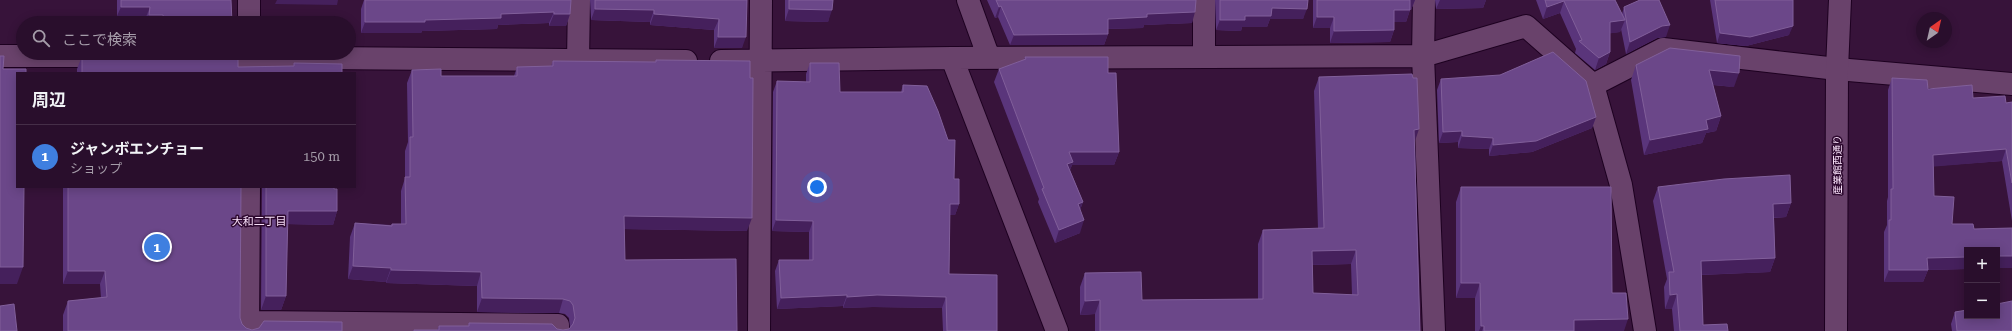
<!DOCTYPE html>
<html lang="ja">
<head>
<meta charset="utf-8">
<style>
  body { margin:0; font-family:"Roboto Serif","Noto Sans JP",serif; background:#351c38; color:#f1f3f6 }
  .controls { position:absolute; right:12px; bottom:12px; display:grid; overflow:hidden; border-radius:0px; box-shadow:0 2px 10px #0003 }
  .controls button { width:36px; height:36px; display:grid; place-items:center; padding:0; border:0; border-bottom:1px solid #452e48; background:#290e2c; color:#f1f3f6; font:20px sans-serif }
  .compass { position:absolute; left:1916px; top:12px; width:36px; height:36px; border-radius:50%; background:#290e2c; box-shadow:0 2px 10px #0003; rotate:34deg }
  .you { position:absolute; left:817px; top:187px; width:14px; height:14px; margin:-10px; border:3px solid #fff; border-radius:50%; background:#1a73e8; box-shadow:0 0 0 6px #1a73e833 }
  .badge { display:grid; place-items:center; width:26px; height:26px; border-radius:50%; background:#7c3aed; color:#fff; font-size:13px; font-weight:700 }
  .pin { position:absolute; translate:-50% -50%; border:2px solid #fff; box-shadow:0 1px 4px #0006 }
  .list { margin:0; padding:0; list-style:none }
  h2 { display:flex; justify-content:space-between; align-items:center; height:52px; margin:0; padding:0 16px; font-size:17px }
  h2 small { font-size:13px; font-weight:400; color:#a59ca9 }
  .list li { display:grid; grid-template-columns:26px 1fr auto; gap:12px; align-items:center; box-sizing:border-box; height:64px; padding:0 16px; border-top:1px solid #452e48 }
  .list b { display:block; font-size:15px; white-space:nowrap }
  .list p { margin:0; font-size:13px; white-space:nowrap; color:#a59ca9 }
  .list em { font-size:13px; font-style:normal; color:#a59ca9 }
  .icon { flex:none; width:22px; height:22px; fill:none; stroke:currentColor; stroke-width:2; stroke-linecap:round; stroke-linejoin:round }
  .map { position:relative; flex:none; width:2012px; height:331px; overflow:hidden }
  .search { position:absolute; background:#290e2c; box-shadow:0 2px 10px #0003; left:16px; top:16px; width:340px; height:44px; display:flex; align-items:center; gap:10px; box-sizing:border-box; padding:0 14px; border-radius:22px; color:#a59ca9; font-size:15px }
  .panel { position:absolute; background:#290e2c; box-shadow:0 2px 10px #0003; left:16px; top:72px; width:340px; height:116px; border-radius:0px }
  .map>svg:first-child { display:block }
</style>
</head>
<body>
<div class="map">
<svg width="2012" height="331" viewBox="0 0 2012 331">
  <rect width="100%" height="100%" fill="#37133a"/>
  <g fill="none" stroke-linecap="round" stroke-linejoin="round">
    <defs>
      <path id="minor" d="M968 0 989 58
        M1424 0 1423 56 1434 331
        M249 23V0
        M0 56H112
        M209 57 686 61
        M1204 57V0
        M952 58 1057 331
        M578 61 579 0
        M721 61 952 58 1423 56 1526 26 1593 85 1621 185 1645 331
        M1593 85 1663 49 1837 69 2012 84
        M248 322 558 325V331
        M248 331 249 187
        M759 331 761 0"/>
      <path id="tertiary" d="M1836 331 1837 69 1840 0"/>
    </defs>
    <use href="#minor" stroke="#1d0020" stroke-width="24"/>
    <use href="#tertiary" stroke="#1d0020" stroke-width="24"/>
    <use href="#minor" stroke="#69426b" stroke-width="22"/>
    <use href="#tertiary" stroke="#69426b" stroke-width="22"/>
  </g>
  <path fill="#5a357b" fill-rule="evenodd" d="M117 0H231L232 23H146V17L117 16Z
    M364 0H571L570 14 566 26H549V23L498 25 497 29 422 31 421 33H361V9Z
    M590 0H747L742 48H714V30L650 25V22L591 20Z
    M785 0H833L828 22 785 21Z
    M987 0H1196L1192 23 1144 25 1143 28 1108 29V34L1104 45H1010L998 17 995 18Z
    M1215 0H1308L1303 19H1270L1267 27H1242L1241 31 1216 30Z
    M1313 0H1415L1411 10H1410L1406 22H1394V30L1390 42 1330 43V28H1313Z
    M1435 0H1486L1483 8 1436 9Z
    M1536 0H1615L1622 14 1624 7 1666 37 1657 38 1626 54 1621 29 1620 32 1610 33V52L1606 64 1595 70 1575 53 1576 49 1560 13 1543 19Z
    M1710 0H1793L1789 35 1746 46 1717 43Z
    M82 56 238 67 293 66 294 63 342 73H77V69Z
    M1025 57 1108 73 1119 152 1114 165H1072L1070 170 1083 202 1080 210V233L1055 243 1038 202 1039 199 994 82 999 69 1024 60Z
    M656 60 747 231 624 229 625 260 737 331H413L414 330H437L439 326H468L469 323 557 329 563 330 569 329 570 328 569 318 565 314 559 313 477 312V286L386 283V282L348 279 350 237 355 223 391 225 392 224H401V191L405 178V151L408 142 407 83 412 70 441 76H514L517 67 551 66 553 61 655 62Z
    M810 63 840 92H901L903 85 954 179 959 204 955 215H950L949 274 997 331H943L942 308 873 307 843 308V306L777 309 775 271 779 260H809V232L772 231 773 92 777 81 806 82V74Z
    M1636 65 1734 87 1713 85 1721 116 1716 131 1706 133 1702 143 1644 155 1631 80Z
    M1319 77 1415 142 1420 331H1095V314L1080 315V287L1085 273 1142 300 1258 299V244L1263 230 1318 229 1314 91ZM1351 264 1352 295 1313 293 1312 265Z
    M1892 78 1928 89 1973 98 2006 103 2012 102V221L2002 161 1934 166V196L1952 224 1974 229 2012 228V268H1997V250H1967V269L1928 270 1923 282H1884V232L1887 225V201L1888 197V90Z
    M1441 79 1596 117 1592 128 1532 152 1489 156V149L1458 148V142L1439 143 1437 90Z
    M63 187H241L240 318 242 324 246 328 252 330 342 331H63V315L68 301 101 298 100 284H63Z
    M262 187H334L337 211 333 225 287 224 286 296 281 310H261Z
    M1461 187 1612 293 1624 331H1475V298H1456V202Z
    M1658 187 1791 203 1786 217 1774 218 1775 258 1770 272 1701 275 1703 325 1728 331H1674L1672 309H1665L1664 287 1667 279 1653 201Z
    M1955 312 2012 331H1952L1951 324Z"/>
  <path fill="#45205c" d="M277 0H338L337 5 275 4Z
    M1410 0H1415L1411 10H1406Z
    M1440 0H1486L1483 8 1436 9Z
    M1564 1 1560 13 1543 19 1547 7Z
    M1001 6 998 17 995 18 999 7Z
    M121 7H150L146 17 117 16Z
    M1272 8 1307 9 1303 19H1270L1267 27H1242L1241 31 1216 30 1220 20Z
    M595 9 654 10 650 22 591 20Z
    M789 9 832 10 828 22 785 21Z
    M1394 10H1410L1406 22H1390Z
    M554 12 549 23 498 25 497 29 422 31 421 33H361L365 22 501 14Z
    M1195 12 1192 23 1144 25 1143 28 1104 29 1108 19 1147 14Z
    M554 14H570L566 26H549Z
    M654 14 719 19 714 30 650 25Z
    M149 15H163L160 23H146Z
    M1317 17H1334L1330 28H1313Z
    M1625 20 1620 32 1606 34 1610 22Z
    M1670 25 1666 37 1657 38 1626 54 1630 42 1662 26Z
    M1793 26 1789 35 1746 46 1717 43 1720 33Z
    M1394 30 1390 42 1330 43 1334 31Z
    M1108 34 1104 45H1010L1014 35Z
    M718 37H746L742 48H714Z
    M1610 52 1606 64 1595 70 1599 58Z
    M1709 70 1739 73 1734 87 1704 84Z
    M1721 116 1716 131 1706 133 1702 143 1644 155 1650 140 1706 120Z
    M1596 117 1592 128 1532 152 1489 156 1493 145Z
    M1419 129 1414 144V130Z
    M1462 131 1458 142 1439 143 1443 132Z
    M1462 136 1493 138 1489 149 1458 148Z
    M2006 149 2002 161 1929 167 1933 155Z
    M1069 152H1119L1114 165H1072L1068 175 1063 177Z
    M1083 202 1078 215V204Z
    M1791 203 1786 217 1768 218 1773 204Z
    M950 204H959L955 215H946Z
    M288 211H337L333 225 283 224Z
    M624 216 752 218 747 231 619 229Z
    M776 220 813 221 809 232 772 231Z
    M1084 220 1080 233 1055 243 1059 230Z
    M1356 250 1351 264 1306 265 1312 251Z
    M1997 256H2012V268H1997Z
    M1967 257V269L1923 270 1927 258Z
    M1775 258 1770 272 1696 275 1701 261Z
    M353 266 391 268 386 282 348 279Z
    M0 267H23L17 284H0Z
    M391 270 481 272 477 286 386 283Z
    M1889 270H1928L1923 282H1884Z
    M68 271H105L100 284H63Z
    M1461 283H1480L1475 298H1456Z
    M1677 294 1672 309H1665L1670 295Z
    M847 295 843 306 777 309 781 298Z
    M877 295 946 297 942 308 873 307 843 308 847 297Z
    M266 296H286L281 310H261Z
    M482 298 563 299 559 313 477 312Z
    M1100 300 1095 314 1080 315 1085 301Z
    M1628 319 1624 331H1570L1574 320Z
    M1481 326H1484L1482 331H1479Z"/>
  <path fill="#6b4789" stroke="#815f9a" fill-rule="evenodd" d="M121 0H231L232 23H165L163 15H149L150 7H121Z
    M365 0H571L570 14H554V12L501 14V18L425 20V22H365Z
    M595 0H747L746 37H718L719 19 654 14V10L595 9Z
    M789 0H833L832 10 789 9Z
    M996 0H1196L1195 12 1147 14V17L1108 19V34L1014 35 1001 6 999 7Z
    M1220 0H1308L1307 9 1272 8 1271 16H1245V20H1220Z
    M1317 0H1410V10H1394V30L1334 31V17H1317Z
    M1545 0H1615L1625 20 1610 22V52L1599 58 1579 41 1582 40 1564 1 1547 7Z
    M1640 0H1659L1670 25 1662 26 1630 42 1624 7Z
    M1715 0H1793V26L1750 37 1720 33Z
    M1670 48 1740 56 1739 73 1709 70 1721 116 1706 120 1708 129 1650 140 1636 65Z
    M1553 52 1586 81 1596 117 1536 141 1493 145V138L1462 136V131L1443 132 1441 79 1500 75Z
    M0 56H4L3 69H26V73H17V187H24L23 267H0Z
    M82 56 238 57V67L294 66V63L342 64V73H82Z
    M1025 57H1108V73H1116L1119 152H1069L1073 162 1067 164 1083 202 1078 204 1084 220 1059 230 1042 189 1044 188 999 69 1026 59Z
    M656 60 750 61V78H753L752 218 624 216 625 260 736 259 737 331H414V330H439V326H469V323L552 324 557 329 563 330 569 329 573 324 575 318 573 305 570 301 563 299 482 298 481 272 391 270V268L353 266 355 223 392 226V224H406L405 177H410V137H413L412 70 441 69V76H517V67L553 66V61L656 62Z
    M810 63H839L840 92H903V85L927 86 938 111 948 140H955L954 179H959V204H950L949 274 997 275V331H947L946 297 877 295 847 297V295L781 298 779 260H813V221L776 220 777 81 810 82Z
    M1412 74 1413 78H1417L1419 129 1414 130 1420 331H1100V300L1085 301V273L1141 272 1142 300 1263 299V230L1324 228 1319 77ZM1356 250 1358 295 1313 293 1312 251Z
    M1892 78 1927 80 1928 89 1972 85 1973 98 2005 96 2006 103 2012 102V183L2006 149 1933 155 1934 196 1954 197 1952 224H1973L1974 229 2012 228V256H1997V250H1967V257L1927 258 1928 270H1889V220H1891V189H1893Z
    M1790 175 1791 203 1773 204 1775 258 1701 261 1703 325 1727 324 1728 331H1680L1677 294 1670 295 1669 272H1674L1658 187 1724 179Z
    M68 187H241L240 318 242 324 246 328 252 330 259 328 264 321 342 322V331H68V301L107 297 105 271H68Z
    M266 187H334V189H337V211H288L286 296H266Z
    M1461 187H1611L1612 293H1626L1628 319 1574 320V331H1484V326H1481L1480 283H1461Z
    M2012 301V331H1957L1955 312 1967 310V316H1997V304Z
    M14 304 17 331H0V306Z"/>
  <g text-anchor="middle" stroke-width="3" stroke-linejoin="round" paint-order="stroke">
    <g font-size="10" fill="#f7dff8" stroke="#2d092f">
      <text transform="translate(1837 165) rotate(-90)" y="4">産業館西通り</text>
    </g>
    <g font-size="11" fill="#f7dff8" stroke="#2d092f">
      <text x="259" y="225">大和二丁目</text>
    </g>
  </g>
</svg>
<div class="controls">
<button>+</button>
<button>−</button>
</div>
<svg class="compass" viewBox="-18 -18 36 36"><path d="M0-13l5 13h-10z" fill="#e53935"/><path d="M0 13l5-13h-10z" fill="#a59ca9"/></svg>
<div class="you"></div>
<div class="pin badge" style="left:157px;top:247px;background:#3f7fe0">1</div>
<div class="search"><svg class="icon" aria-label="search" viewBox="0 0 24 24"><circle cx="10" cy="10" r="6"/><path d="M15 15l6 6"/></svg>ここで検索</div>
<section class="panel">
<h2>周辺<small></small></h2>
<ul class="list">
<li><span class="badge" style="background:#3f7fe0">1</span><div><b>ジャンボエンチョー</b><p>ショップ</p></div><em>150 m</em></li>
</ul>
</section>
</div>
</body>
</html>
